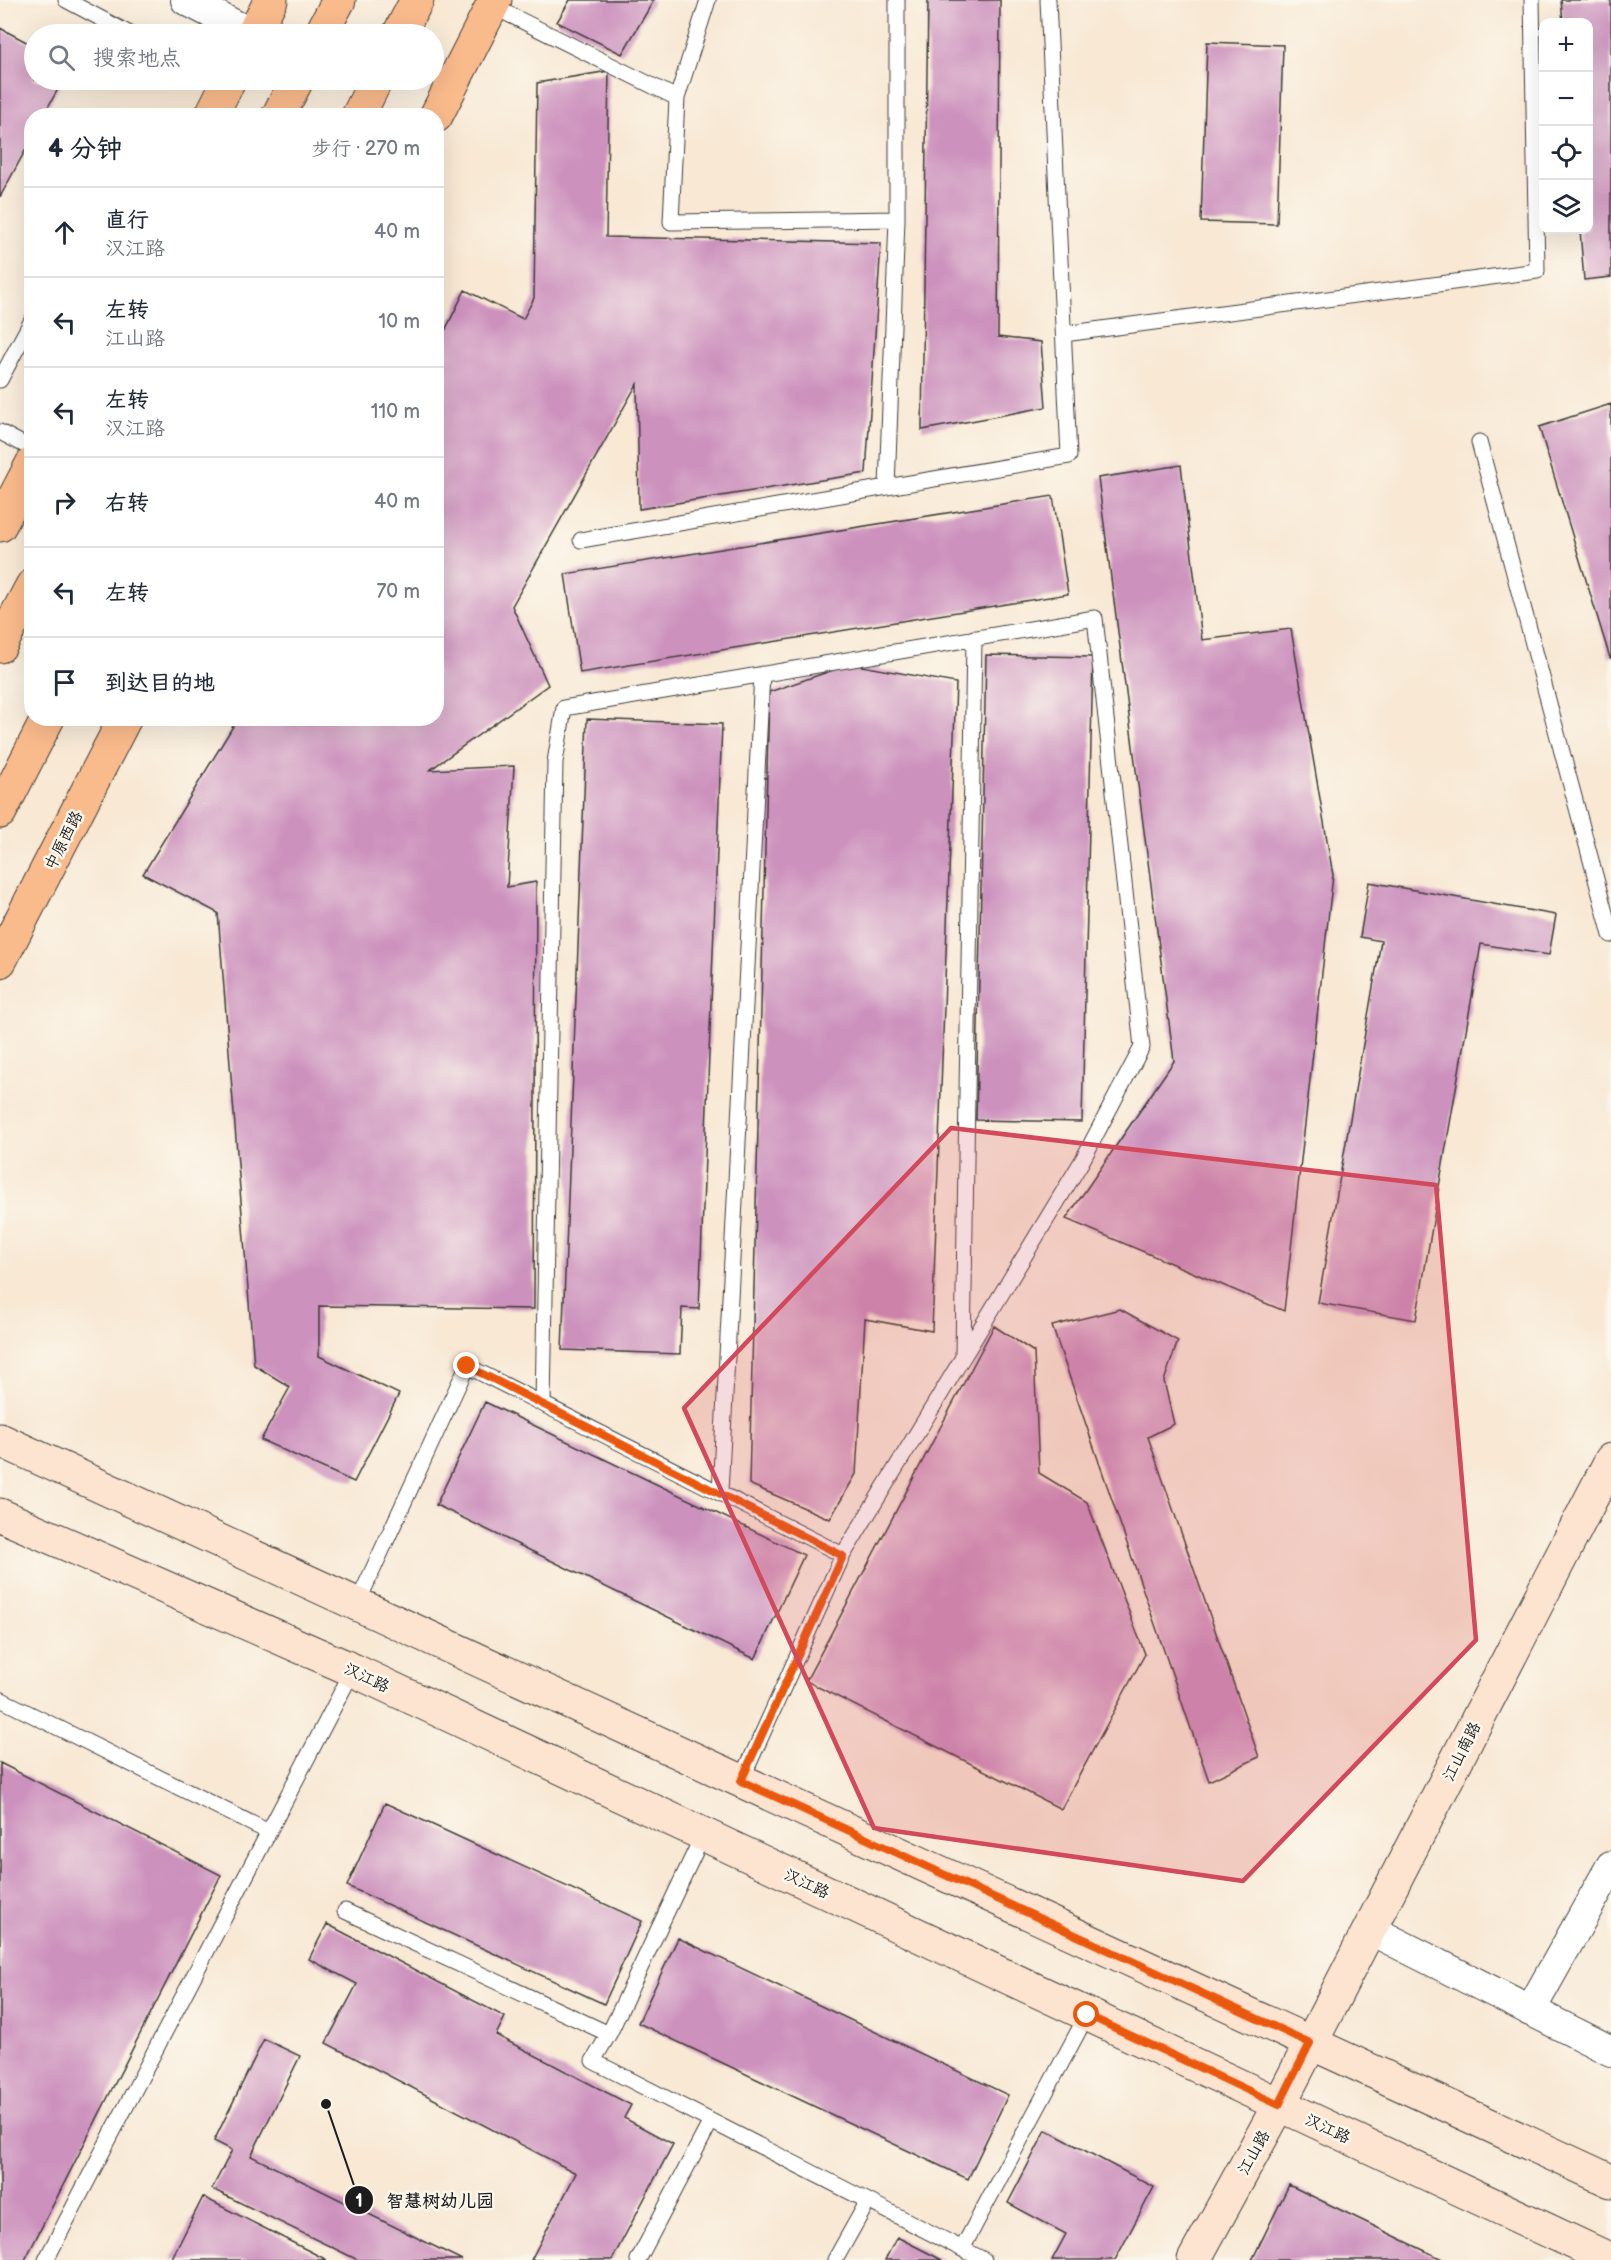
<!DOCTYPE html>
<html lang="zh">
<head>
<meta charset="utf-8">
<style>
  body { margin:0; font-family:"Balsamiq Sans","LXGW WenKai TC",sans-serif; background:#f2f2f3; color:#1f2937 }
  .controls { position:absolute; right:18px; top:18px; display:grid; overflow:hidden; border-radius:12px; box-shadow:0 6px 24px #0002 }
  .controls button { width:54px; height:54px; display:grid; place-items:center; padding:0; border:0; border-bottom:2px solid #e0e1e3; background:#fff; color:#1f2937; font:30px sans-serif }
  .stop { position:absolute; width:18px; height:18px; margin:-14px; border:4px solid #ea580c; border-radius:50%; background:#fff }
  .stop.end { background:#ea580c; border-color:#fff; box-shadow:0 2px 6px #0008 }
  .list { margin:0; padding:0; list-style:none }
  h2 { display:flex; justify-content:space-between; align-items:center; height:78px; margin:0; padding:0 24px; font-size:26px }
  h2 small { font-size:20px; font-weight:400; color:#747a83 }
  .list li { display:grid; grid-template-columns:39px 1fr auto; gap:18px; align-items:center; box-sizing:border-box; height:90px; padding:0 24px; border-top:2px solid #e0e1e3 }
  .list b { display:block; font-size:22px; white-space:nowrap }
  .list p { margin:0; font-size:20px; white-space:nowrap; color:#747a83 }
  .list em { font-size:20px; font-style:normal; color:#747a83 }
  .icon { flex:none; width:33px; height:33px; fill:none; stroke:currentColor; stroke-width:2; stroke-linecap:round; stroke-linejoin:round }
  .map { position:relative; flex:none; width:1611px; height:2260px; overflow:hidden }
  .search { position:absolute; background:#fff; box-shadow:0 6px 24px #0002; left:24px; top:24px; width:420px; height:66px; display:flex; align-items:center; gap:15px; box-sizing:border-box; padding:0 21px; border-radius:33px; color:#747a83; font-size:22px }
  .panel { position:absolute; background:#fff; box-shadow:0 6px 24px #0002; left:24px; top:108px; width:420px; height:618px; border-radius:24px }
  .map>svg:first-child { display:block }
</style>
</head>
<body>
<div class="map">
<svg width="1611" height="2260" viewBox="0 0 1611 2260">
  <rect width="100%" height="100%" fill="#fbf7ec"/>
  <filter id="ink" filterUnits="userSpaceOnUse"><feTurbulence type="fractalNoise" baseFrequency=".0167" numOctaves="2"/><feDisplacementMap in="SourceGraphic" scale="12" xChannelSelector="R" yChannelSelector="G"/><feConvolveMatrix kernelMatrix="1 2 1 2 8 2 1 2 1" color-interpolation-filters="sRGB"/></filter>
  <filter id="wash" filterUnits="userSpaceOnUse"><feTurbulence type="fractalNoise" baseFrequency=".008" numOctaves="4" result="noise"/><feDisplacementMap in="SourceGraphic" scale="24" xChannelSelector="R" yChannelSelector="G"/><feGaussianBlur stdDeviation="1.35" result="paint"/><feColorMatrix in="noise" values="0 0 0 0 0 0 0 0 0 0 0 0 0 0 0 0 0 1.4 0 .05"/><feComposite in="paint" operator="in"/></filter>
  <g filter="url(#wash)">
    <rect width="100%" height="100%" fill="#f8e8d4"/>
    <g id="blocks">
      <path fill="#cc91bd" d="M570 0H654L622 54 557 22Z
        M928 0H1000L998 337 1041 342 1046 407 922 430Z
        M1561 0H1611V277L1584 280 1580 230H1588V22H1563Z
        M0 28 34 46V80H63L43 116H32V138L0 197Z
        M1207 42 1283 45 1277 224 1201 222Z
        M609 71 606 237 881 243 866 473 639 509 637 384 512 606 548 685 430 770 514 766 507 887 536 882 534 1309 319 1306V1356L399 1394 354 1482 261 1440 290 1387 254 1365 218 913 143 874 238 718H436V349L465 290 523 319 534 298 537 83Z
        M1611 404V658H1610L1539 427Z
        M1181 465 1202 640 1291 629 1333 875 1284 1311 1066 1219 1174 1061 1098 478Z
        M1053 496 1068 594 580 673 565 574Z
        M986 655 1093 657 1082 1122 976 1120Z
        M851 664 956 683 932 1331 865 1319 856 1474 830 1519 749 1484 769 692Z
        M587 719 722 724 699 1309 682 1308 680 1354 562 1350Z
        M1369 882 1556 915 1549 955 1481 944 1416 1320 1318 1303 1381 941 1360 937Z
        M1120 1309 1178 1341 1164 1381 1174 1424 1148 1437 1259 1757 1209 1781 1052 1326Z
        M994 1326 1034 1352 1039 1473 1087 1502 1145 1654 1061 1809 806 1681Z
        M485 1402 804 1555 755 1659 436 1505Z
        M0 1763 221 1875 25 2260H0Z
        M385 1803 642 1921 604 2004 347 1886Z
        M327 1924 505 2017 496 2035 631 2105 624 2118 673 2144 612 2260H531L576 2173 326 2043 357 1984 309 1959Z
        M678 1938 1008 2095 968 2179 638 2023Z
        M264 2039 300 2056 251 2156 462 2260H358L212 2189 232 2150 214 2141Z
        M1046 2130 1154 2187 1115 2260H1052L1066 2234 1008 2203Z
        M1289 2185 1444 2260H1252Z
        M203 2197 327 2260H171Z
        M897 2237 942 2260H885Z"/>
    </g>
  </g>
  <g filter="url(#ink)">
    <use href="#blocks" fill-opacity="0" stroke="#3d3b38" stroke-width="1.5"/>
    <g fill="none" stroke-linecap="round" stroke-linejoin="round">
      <defs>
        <path id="lane" d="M66 0 130 34
          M708 0 677 98 671 222 897 219V0
          M492 6 677 98
          M1064 334 1537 271 1532 0
          M0 380 32 320
          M0 432 32 449
          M1479 442 1611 935
          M887 487 1069 456 1048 0
          M581 540 887 487 897 219
          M963 1355 974 638
          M720 1493 762 674
          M357 1604 467 1366 843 1555 1082 1161 1142 1047 1095 618 564 708 555 762 543 1404
          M0 1699 269 1832
          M741 1781 843 1555
          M703 1835 609 2034 593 2061 984 2260
          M345 1911 609 2034
          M962 2249 1087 2015
          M46 2260 353 1670
          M638 2260 711 2121
          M835 2260 868 2201"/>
        <path id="street" d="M186 0 252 34
          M1369 1929 1611 2051
          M1530 2011 1611 1866"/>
        <path id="secondary" d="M0 1440 1611 2181
          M0 1515 353 1670 1611 2260
          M1194 2260 1279 2105 1611 1460"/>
        <path id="primary" d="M253 34 271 0
          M211 116 229 80
          M436 116 495 0
          M0 525 32 464
          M0 961 125 718"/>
        <path id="highway" d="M321 34 339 0
          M399 34 417 0
          M278 116 297 80
          M358 116 376 80
          M0 646 32 586
          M0 812 48 718"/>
      </defs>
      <use href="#lane" stroke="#3d3b38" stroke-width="17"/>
      <use href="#street" stroke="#3d3b38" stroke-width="32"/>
      <use href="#secondary" stroke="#3d3b38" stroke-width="35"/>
      <use href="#primary" stroke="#3d3b38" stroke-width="35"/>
      <use href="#highway" stroke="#3d3b38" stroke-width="35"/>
      <use href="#lane" stroke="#fff" stroke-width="15"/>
      <use href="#street" stroke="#fff" stroke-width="30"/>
      <use href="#secondary" stroke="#fde4d1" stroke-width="33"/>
      <use href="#primary" stroke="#fabb8c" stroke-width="33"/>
      <use href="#highway" stroke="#fabb8c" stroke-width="33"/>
    </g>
  </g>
  <g fill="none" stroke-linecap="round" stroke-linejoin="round" filter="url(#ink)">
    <path stroke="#ea580c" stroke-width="8" d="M467 1366 843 1556 741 1781 1310 2043 1279 2105 1087 2015"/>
  </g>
  <path fill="#d1495b" fill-opacity="0.2" stroke="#d1495b" stroke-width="4.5" stroke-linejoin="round" d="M951 1128 1436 1185 1476 1640 1243 1881 874 1828 684 1408Z"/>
  <g text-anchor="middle" stroke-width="5" stroke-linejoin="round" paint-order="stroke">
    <g font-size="16" fill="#1c1c1c" stroke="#fbf7ec">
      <text transform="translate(63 840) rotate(-63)" y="6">中原西路</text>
      <text transform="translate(367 1677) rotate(25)" y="6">汉江路</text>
      <text transform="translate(1461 1751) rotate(-63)" y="6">江山南路</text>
      <text transform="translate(807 1883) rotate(25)" y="6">汉江路</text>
      <text transform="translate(1328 2128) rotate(25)" y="6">汉江路</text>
      <text transform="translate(1253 2152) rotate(-61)" y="6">江山路</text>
    </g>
  </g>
  <path fill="none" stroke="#1c1c1c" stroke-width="2" d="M326 2104L359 2200"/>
  <g fill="#1c1c1c" stroke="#fbf7ec" stroke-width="2">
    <circle cx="326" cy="2104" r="6"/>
    <circle cx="359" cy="2200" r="15"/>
  </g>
  <g font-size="18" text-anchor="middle" font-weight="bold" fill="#fff">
    <text x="359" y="2207">1</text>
  </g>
  <g font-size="18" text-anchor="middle" font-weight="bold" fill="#1c1c1c" stroke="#fbf7ec" stroke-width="5" stroke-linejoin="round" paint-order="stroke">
    <text x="440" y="2207">智慧树幼儿园</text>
  </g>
</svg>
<div class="controls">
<button>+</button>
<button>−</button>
<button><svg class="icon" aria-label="locate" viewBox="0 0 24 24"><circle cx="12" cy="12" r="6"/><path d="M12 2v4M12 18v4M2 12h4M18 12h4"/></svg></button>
<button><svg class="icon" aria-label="layers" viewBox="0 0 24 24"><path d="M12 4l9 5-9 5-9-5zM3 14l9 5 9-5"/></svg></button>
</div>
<div class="stop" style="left:1087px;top:2015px"></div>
<div class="stop end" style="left:467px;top:1366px"></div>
<div class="search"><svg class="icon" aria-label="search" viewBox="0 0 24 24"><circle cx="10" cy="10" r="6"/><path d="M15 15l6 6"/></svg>搜索地点</div>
<section class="panel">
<h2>4 分钟<small>步行 · 270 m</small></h2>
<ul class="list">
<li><svg class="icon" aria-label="ahead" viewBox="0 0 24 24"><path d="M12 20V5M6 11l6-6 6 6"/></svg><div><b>直行</b><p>汉江路</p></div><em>40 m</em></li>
<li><svg class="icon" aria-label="left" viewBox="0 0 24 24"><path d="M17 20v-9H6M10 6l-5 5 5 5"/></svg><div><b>左转</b><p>江山路</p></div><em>10 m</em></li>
<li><svg class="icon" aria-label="left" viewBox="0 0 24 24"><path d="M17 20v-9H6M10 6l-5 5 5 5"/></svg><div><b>左转</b><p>汉江路</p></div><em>110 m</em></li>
<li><svg class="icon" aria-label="right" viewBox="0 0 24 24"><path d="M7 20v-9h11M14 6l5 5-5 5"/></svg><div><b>右转</b></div><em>40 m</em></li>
<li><svg class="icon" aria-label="left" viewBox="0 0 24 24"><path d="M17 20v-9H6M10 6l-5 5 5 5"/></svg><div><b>左转</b></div><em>70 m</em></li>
<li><svg class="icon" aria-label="arrive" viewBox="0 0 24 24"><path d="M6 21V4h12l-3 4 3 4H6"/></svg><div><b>到达目的地</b></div></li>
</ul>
</section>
</div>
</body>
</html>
